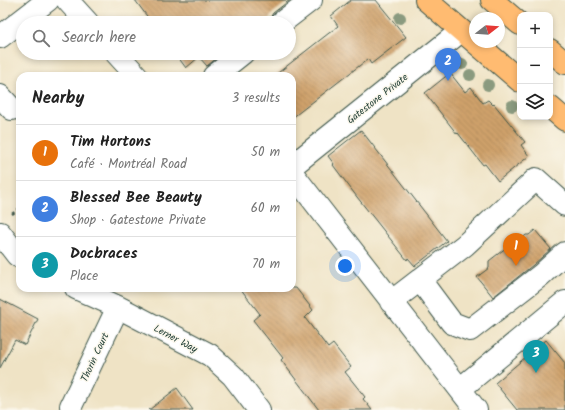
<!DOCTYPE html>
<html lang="en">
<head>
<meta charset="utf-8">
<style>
	body { margin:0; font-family:Kalam,sans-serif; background:#f2f2f2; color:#222 }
	.controls { position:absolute; right:12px; top:12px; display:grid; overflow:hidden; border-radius:8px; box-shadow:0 2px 6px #0003 }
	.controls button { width:36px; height:36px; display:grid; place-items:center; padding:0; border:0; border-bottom:1px solid #e0e0e0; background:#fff; color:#222; font:20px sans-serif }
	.compass { position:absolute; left:469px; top:12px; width:36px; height:36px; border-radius:50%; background:#fff; box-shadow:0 2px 6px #0003; rotate:73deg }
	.you { position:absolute; left:345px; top:266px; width:14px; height:14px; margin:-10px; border:3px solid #fff; border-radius:50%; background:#1a73e8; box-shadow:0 0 0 6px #1a73e833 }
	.badge { display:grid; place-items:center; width:26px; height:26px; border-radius:50%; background:#111827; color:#fff; font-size:13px; font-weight:700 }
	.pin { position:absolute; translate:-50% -33px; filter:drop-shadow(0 1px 2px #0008) }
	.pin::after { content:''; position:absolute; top:21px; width:14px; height:12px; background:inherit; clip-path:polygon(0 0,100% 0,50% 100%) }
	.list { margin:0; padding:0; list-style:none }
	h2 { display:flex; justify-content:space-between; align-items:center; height:52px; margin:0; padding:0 16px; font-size:17px }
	h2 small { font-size:13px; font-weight:400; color:#767676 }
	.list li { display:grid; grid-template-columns:26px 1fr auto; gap:12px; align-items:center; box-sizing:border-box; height:56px; padding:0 16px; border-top:1px solid #e0e0e0 }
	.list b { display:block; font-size:15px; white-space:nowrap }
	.list p { margin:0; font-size:13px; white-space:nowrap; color:#767676 }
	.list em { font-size:13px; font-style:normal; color:#767676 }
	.icon { flex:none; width:22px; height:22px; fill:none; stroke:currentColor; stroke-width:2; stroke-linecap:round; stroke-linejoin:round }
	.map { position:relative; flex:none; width:565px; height:410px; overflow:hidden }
	.search { position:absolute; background:#fff; box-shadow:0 2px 6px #0003; left:16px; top:16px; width:280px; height:44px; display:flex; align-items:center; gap:10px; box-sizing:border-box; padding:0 14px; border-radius:22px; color:#767676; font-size:15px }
	.panel { position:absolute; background:#fff; box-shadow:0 2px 6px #0003; left:16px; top:72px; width:280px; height:220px; border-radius:12px }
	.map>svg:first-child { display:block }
	.building { fill:url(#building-back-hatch) }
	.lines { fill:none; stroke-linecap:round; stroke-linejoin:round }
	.minor-casing { stroke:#3e564a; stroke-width:24 }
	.major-casing { stroke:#3e564a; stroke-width:24 }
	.path { stroke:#3e564a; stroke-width:2.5; stroke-dasharray:3 3; stroke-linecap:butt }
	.minor { stroke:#fff; stroke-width:22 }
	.major { stroke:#ffbb71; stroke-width:22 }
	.tree { fill:#8a9a7f }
	.labels { text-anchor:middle; stroke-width:3; stroke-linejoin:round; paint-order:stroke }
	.street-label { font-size:10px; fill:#1f3d34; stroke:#fbf7ec }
</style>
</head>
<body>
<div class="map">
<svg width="565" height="410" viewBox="0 0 565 410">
	<defs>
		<pattern id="building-back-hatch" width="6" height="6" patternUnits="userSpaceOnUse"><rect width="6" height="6" fill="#cfa16b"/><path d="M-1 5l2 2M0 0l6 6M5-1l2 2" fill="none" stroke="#a78459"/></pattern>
	</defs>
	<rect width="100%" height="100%" fill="#fbf7ec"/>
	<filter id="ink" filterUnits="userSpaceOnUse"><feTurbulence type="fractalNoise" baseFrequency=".025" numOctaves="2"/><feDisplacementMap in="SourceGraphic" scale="8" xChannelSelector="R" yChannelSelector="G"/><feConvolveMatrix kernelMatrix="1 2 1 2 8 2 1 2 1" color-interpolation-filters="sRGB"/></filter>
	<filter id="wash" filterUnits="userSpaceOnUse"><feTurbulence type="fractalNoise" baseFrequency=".012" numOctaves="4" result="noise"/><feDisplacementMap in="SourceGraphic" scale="16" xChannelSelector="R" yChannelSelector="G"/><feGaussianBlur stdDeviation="0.9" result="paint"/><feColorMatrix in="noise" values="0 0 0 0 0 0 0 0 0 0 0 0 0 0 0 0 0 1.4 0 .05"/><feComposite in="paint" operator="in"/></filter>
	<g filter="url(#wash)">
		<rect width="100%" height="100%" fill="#efe3c5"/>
		<g id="blocks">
			<path class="building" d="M135,0H290L273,13L267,23H152Z
				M351,0H376L406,37L371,64L368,59L292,118V76H274L338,26L331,16Z
				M175,53H223L207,66L199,57L186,68Z
				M450,73L465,92L471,87L483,103L488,100L493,105L494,104L525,142L521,145L529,156L498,181L485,164L483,165L458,133L457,134L425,93Z
				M361,130L447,241L415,266L408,258L407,260L357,197L333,165L334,164L328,156Z
				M535,230L551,249L533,265L493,297L477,277L489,268V261L507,247L512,248L526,235H529Z
				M240,288H296L313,310L305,318L328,348L333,344L351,367L345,372L365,397L363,399L372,410H319L281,360L283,358L253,320L260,314Z
				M0,299L38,319L25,345L15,340L0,368Z
				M546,340L565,363V410H517L495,383Z
				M177,388L193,410H149Z"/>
		</g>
	</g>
	<g filter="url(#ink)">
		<use href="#blocks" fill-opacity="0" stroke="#3e564a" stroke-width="1"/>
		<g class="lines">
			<defs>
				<path id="minor" d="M67,0L88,23
					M281,23L311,0
					M0,37L48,0
					M116,53L137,76
					M214,76L243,53
					M0,96L12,109
					M292,166L461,31
					M292,173L476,410
					M0,233L17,255L20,257
					M420,280L452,323L470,330L541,275L565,253
					M76,288L118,307L210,355L233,376L259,410
					M391,302L465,245L536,179L565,205
					M460,389L565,302
					M71,406L118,307"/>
				<path id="major" d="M426,0L520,81
					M492,0L520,24
					M550,50L565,63
					M550,107L565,120"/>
			</defs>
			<use href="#minor" class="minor-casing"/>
			<use href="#major" class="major-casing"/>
			<path class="path" d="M12,214L20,208"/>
			<use href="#minor" class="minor"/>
			<use href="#major" class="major"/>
		</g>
		<g class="tree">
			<circle cx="400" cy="18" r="6"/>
			<circle cx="462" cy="64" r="6"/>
			<circle cx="470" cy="75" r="6"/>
			<circle cx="488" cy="85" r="6"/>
			<circle cx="512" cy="106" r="6"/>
		</g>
	</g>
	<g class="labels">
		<g class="street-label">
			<text transform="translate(377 98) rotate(-38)" y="4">Gatestone Private</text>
			<text transform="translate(176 338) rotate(28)" y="4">Lerner Way</text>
			<text transform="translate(94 357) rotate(-65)" y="4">Thorin Court</text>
		</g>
	</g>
</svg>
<div class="controls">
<button>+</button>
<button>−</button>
<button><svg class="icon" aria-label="layers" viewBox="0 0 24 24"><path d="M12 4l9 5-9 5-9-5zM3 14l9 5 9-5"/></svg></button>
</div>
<svg class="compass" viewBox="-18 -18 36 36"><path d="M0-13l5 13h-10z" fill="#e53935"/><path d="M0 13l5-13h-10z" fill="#767676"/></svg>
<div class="you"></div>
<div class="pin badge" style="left:516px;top:266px;background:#e8710a">1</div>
<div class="pin badge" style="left:448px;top:81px;background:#3f7fe0">2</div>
<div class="pin badge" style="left:536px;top:373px;background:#0f9aa8">3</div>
<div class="search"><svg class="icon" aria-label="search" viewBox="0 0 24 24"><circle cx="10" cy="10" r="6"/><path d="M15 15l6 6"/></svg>Search here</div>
<section class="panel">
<h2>Nearby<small>3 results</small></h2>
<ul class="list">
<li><span class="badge" style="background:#e8710a">1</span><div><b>Tim Hortons</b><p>Café · Montréal Road</p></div><em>50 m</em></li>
<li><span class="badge" style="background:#3f7fe0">2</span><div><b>Blessed Bee Beauty</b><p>Shop · Gatestone Private</p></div><em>60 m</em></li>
<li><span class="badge" style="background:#0f9aa8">3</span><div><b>Docbraces</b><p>Place</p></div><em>70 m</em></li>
</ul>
</section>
</div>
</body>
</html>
